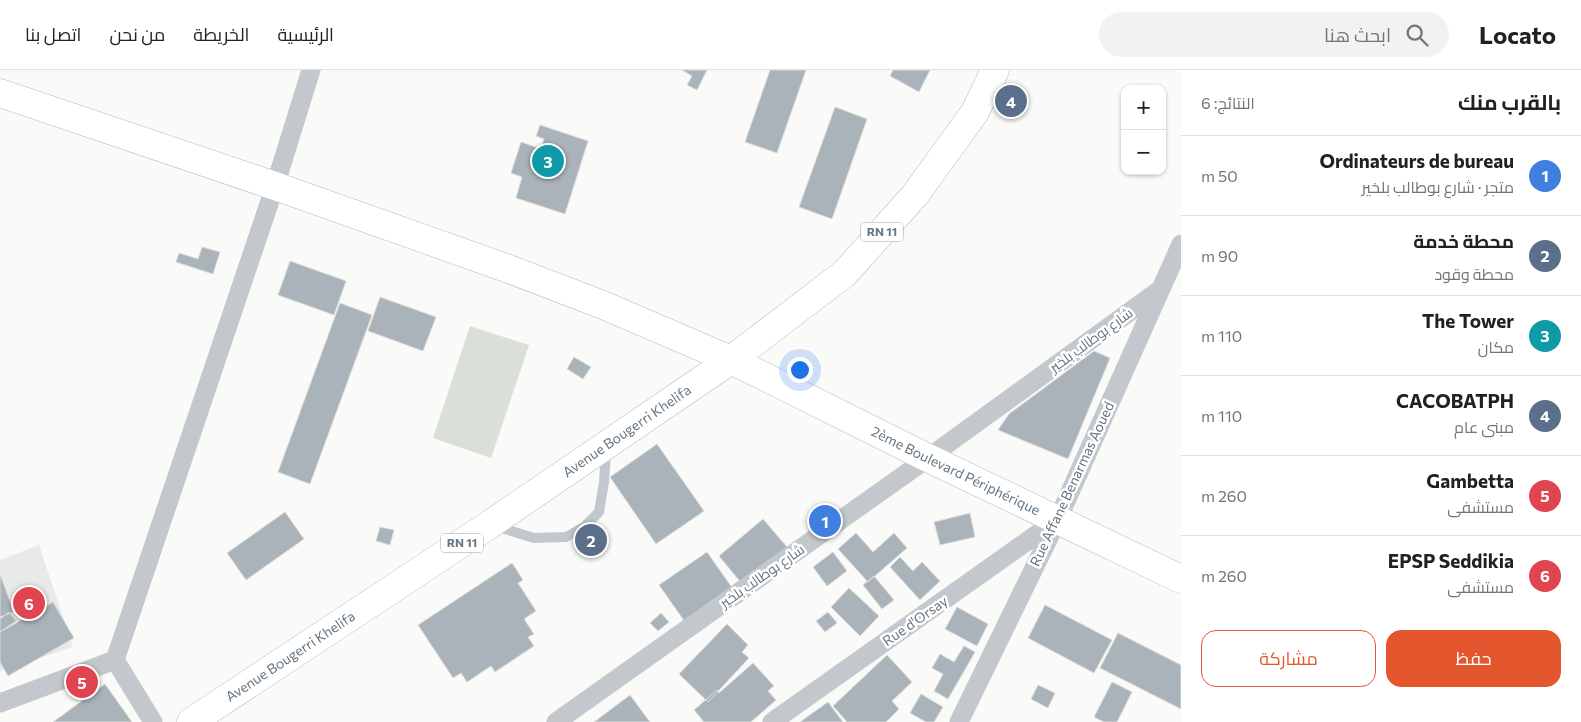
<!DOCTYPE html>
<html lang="ar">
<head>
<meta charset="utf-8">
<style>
	body { margin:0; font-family:Commissioner,Cairo,sans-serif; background:#f2f2f2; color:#202124; direction:rtl }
	.controls { position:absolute; right:15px; top:15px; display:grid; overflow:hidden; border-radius:10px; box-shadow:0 1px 4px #0004 }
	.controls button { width:45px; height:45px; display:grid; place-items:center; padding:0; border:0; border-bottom:1px solid #e0e0e0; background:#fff; color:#202124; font:25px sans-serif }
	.you { position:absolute; left:799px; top:299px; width:18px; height:18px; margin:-12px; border:4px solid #fff; border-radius:50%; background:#1a73e8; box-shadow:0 0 0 8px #1a73e833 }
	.badge { display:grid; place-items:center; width:32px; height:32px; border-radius:50%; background:#e4572e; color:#fff; font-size:16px; font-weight:700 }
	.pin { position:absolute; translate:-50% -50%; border:2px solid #fff; box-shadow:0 1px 5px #0006 }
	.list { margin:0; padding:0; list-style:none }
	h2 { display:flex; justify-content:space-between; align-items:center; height:65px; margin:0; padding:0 20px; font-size:21px }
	h2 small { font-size:16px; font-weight:400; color:#757577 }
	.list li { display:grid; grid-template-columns:32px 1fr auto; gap:15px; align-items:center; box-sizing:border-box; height:80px; padding:0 20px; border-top:1px solid #e0e0e0 }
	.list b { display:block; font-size:19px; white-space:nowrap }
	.list p { margin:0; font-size:16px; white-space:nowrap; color:#757577 }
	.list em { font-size:16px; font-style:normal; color:#757577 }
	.actions { display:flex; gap:10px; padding:15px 20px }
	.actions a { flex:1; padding:11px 0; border:1px solid #e4572e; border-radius:15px; text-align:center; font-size:18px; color:#e4572e }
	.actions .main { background:#e4572e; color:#fff }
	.icon { flex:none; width:28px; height:28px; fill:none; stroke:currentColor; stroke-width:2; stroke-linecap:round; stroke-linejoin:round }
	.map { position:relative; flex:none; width:1181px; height:652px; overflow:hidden; direction:ltr }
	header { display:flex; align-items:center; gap:30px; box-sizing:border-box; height:70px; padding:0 25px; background:#fff; border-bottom:1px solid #e0e0e0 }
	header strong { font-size:24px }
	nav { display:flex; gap:28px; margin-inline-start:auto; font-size:18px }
	.search { width:350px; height:45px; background:#f2f2f2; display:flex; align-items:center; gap:12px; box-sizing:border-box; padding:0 18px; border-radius:28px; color:#757577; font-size:19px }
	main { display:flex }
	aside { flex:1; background:#fff }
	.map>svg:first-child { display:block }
	.built { fill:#e8e9e9 }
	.green { fill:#dadfd7 }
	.building { fill:#aab3b9; stroke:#dcdcda }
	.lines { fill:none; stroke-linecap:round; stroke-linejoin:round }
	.primary-casing { stroke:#b5babe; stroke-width:29 }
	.lane { stroke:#c3c8cc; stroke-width:10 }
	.street { stroke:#c3c8cc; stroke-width:19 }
	.primary { stroke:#fff; stroke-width:28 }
	.labels { text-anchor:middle; stroke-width:5; stroke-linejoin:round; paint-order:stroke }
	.shield { fill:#fff; stroke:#939fa8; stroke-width:1 }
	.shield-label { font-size:12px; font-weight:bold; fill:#657683 }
	.street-label { font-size:14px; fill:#657683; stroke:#fff }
</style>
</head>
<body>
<header>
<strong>Locato</strong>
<div class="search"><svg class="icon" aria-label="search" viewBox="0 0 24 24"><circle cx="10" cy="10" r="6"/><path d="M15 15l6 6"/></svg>ابحث هنا</div>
<nav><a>الرئيسية</a><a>الخريطة</a><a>من نحن</a><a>اتصل بنا</a></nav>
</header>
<main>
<aside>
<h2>بالقرب منك<small>النتائج: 6</small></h2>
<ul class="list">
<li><span class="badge" style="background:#3f7fe0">1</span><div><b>Ordinateurs de bureau</b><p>متجر · شارع بوطالب بلخير</p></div><em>50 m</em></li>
<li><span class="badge" style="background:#5c6f8a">2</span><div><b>محطة خدمة</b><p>محطة وقود</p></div><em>90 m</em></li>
<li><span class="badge" style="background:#0f9aa8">3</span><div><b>The Tower</b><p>مكان</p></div><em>110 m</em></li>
<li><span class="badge" style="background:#5c6f8a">4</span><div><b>CACOBATPH</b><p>مبنى عام</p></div><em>110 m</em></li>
<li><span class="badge" style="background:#e0444e">5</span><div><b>Gambetta</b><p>مستشفى</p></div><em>260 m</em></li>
<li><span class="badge" style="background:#e0444e">6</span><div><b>EPSP Seddikia</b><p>مستشفى</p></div><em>260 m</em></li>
</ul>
<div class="actions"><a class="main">حفظ</a><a>مشاركة</a></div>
</aside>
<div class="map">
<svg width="1181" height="652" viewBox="0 0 1181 652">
	<rect width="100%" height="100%" fill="#fafaf8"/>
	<path class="built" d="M39,475L73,577L0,601V490Z"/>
	<path class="green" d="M470,256L529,275L491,388L433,368Z"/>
	<path class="building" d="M682,0H707L697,20L687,15L692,6Z
		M770,0H806L777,83L745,72Z
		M893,0H930L919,22L890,6Z
		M835,37L867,49L832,149L799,137Z
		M540,55L588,71L565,144L516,128L522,107L511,103L521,72L541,79L544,69L536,66Z
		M202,177L220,182L213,204L176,192L179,183L198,189Z
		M290,191L346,211L334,245L278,225Z
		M380,227L436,247L423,281L368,261Z
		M340,233L372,245L310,414L278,402Z
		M1094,281L1110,288L1068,389L998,360L1009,344Z
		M574,287L591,297L583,309L567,299Z
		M657,374L704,441L656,474L610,407Z
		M285,442L304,469L246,510L227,483Z
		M970,443L975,467L940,475L934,452Z
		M763,449L787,477L743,515L719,486Z
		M380,457L394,460L390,475L376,471Z
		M856,463L873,482L894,463L907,478L868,512L838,479Z
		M707,482L733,519L685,552L659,515Z
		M833,482L847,501L827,516L813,497Z
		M900,487L913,501L922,492L940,511L920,530L890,497Z
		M512,493L523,510L518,513L536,541L524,549L534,564L528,567L534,576L495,602L491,596L467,612L461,603L453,608L418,555Z
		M0,504L14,542L0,547Z
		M874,506L894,530L882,539L863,515Z
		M849,518L879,546L860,566L831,537Z
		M53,532L74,568L8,606L0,592V562Z
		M1045,535L1112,570L1094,603L1028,568Z
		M957,537L988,554L977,576L945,559Z
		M9,542L16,551L0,562V549Z
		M828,542L837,553L825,562L816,551Z
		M661,543L669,552L658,561L650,553Z
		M727,554L748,575L742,582L749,588L708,632L679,604Z
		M1118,563L1181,595V639L1100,598Z
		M964,576L975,582L948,629L934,621L943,604L932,598L940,584L954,592Z
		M887,585L912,612L892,631L899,639L886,652H847L833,636Z
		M753,593L774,616L768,621L776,630L751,652H704L694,640L717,620L719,623Z
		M1112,612L1132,622L1117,652H1104L1094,647Z
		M105,614L132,652H53Z
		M1038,615L1055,623L1048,638L1031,629Z
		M921,624L943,637L934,652H926L910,643Z
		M630,625L650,652H594Z
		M828,632L843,652H800Z"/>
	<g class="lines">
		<defs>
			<g id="primary">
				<path id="s1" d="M0,23L275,116L509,199L603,235L731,290L928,388L1181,509"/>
				<path id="s2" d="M191,652L489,455L731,290L845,203L915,125L975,42L995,0"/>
			</g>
		</defs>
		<use href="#primary" class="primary-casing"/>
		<path class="lane" d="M495,456L534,468L566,467L584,457L599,442L604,412L606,380"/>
		<path class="street" d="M115,590L275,116L311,0
			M115,590L153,652
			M0,633L115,590
			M556,652L928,388L1161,219
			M772,652L1057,450
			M959,652L1058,449L1181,174"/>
		<use href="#primary" class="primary"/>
	</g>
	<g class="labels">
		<g class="shield">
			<rect x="861" y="152.5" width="42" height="19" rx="4"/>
			<rect x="441" y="463.5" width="42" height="19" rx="4"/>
		</g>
		<g class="shield-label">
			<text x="882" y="166">RN 11</text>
			<text x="462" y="477">RN 11</text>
		</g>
		<g class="street-label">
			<text transform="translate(1091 270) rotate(-36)" y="5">شارع بوطالب بلخير</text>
			<text dy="5" stroke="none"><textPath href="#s2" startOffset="524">Avenue Bougerri Khelifa</textPath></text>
			<text dy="5" stroke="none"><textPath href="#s1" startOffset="1029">2ème Boulevard Périphérique</textPath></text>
			<text transform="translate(1072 414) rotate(-65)" y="5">Rue Affane Benarmas Aoued</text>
			<text transform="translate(762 506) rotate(-35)" y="5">شارع بوطالب بلخير</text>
			<text transform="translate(915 551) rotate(-35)" y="5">Rue d'Orsay</text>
			<text dy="5" stroke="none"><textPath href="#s2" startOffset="119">Avenue Bougerri Khelifa</textPath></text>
		</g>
	</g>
</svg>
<div class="controls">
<button>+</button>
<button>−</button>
</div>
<div class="you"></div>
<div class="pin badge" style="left:825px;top:451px;background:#3f7fe0">1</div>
<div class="pin badge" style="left:591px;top:470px;background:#5c6f8a">2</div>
<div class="pin badge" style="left:548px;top:91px;background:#0f9aa8">3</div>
<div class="pin badge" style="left:1011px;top:31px;background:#5c6f8a">4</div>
<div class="pin badge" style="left:82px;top:612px;background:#e0444e">5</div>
<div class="pin badge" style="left:29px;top:533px;background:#e0444e">6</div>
</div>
</main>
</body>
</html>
